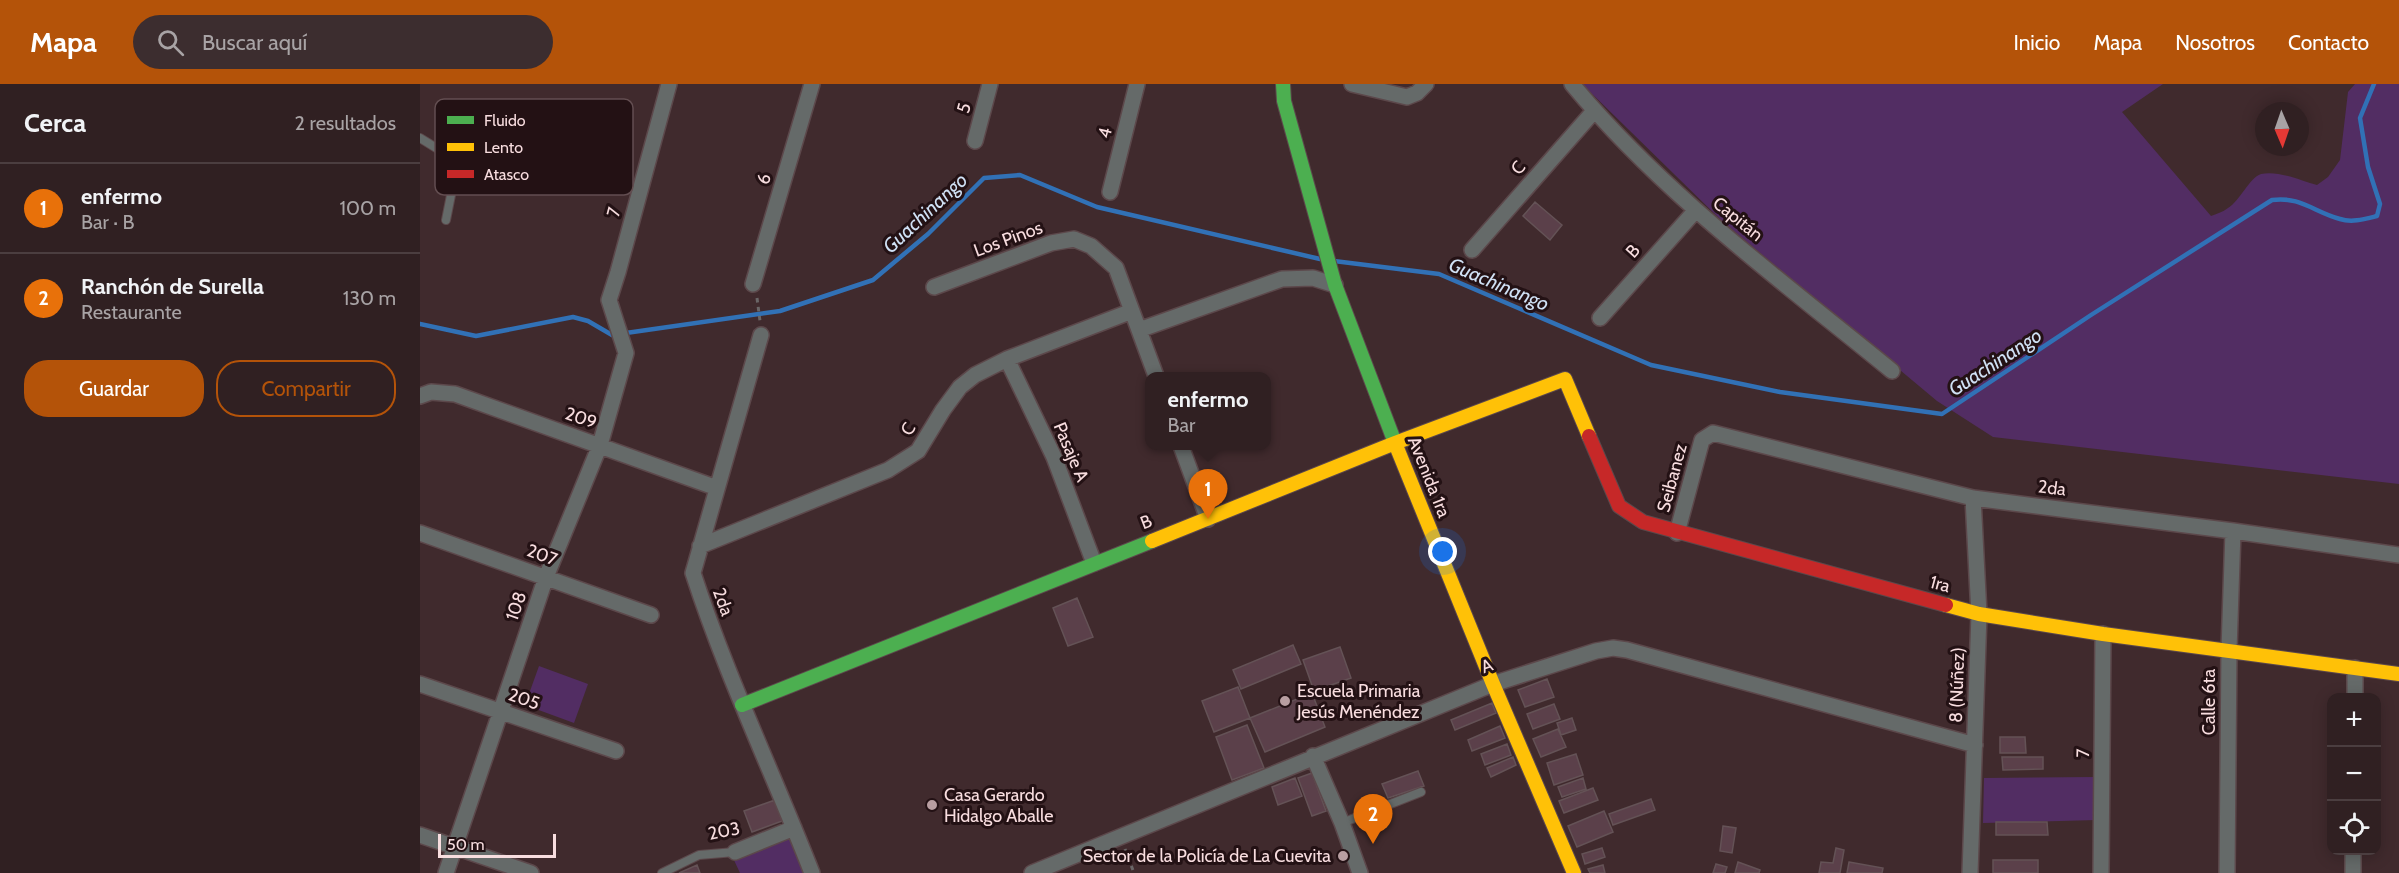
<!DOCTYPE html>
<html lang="es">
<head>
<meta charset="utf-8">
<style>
	body { margin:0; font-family:Cabin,sans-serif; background:#3c2d2f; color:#f1f3f6 }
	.controls { position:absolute; right:18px; bottom:18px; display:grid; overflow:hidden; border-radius:12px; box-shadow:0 3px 15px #0003 }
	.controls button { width:54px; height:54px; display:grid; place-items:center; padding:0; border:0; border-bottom:2px solid #4b3e40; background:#302022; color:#f1f3f6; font:30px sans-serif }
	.compass { position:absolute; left:1835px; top:18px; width:54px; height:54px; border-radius:50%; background:#302022; box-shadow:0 3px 15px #0003; rotate:178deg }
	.scale { position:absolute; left:18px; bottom:15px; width:118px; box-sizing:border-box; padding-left:6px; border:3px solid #f8dddf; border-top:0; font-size:16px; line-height:21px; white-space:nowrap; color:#f8dddf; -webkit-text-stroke:4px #231114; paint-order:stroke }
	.you { position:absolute; left:1023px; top:468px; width:21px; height:21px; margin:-15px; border:4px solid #fff; border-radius:50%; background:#1a73e8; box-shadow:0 0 0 9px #1a73e833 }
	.badge { display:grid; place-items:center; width:39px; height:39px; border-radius:50%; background:#b45309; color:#fff; font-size:20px; font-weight:700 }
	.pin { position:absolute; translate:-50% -50px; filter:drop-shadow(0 2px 3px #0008) }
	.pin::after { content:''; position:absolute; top:32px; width:21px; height:18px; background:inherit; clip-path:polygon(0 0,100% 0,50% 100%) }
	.popup { position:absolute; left:725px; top:288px; width:126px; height:78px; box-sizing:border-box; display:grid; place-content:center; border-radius:12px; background:#302022; filter:drop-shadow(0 2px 4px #0005); font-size:20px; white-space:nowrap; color:#a8a3a5 }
	.popup b { font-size:22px; color:#f1f3f6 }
	.popup::after { content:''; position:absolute; left:50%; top:100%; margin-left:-12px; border:12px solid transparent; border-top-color:#302022 }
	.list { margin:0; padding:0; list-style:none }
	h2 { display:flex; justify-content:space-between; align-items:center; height:78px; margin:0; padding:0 24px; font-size:26px }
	h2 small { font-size:20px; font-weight:400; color:#a8a3a5 }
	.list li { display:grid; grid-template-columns:39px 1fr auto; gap:18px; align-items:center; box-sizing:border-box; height:90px; padding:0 24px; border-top:2px solid #4b3e40 }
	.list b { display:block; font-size:22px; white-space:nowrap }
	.list p { margin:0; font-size:20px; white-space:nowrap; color:#a8a3a5 }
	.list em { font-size:20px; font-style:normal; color:#a8a3a5 }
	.actions { display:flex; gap:12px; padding:18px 24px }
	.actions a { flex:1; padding:14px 0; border:2px solid #b45309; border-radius:24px; text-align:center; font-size:21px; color:#b45309 }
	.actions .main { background:#b45309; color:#fff }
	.icon { flex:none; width:33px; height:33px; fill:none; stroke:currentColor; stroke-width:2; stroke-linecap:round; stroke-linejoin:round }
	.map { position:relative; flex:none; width:1979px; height:789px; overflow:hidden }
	header { display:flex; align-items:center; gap:36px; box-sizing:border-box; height:84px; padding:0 30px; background:#b45309; color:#fff }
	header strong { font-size:28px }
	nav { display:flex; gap:33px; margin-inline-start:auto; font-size:21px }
	.search { width:420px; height:54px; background:#3c2d2f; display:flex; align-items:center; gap:15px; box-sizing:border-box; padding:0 21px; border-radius:33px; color:#a8a3a5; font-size:22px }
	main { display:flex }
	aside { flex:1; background:#302022 }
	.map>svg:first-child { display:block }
	.green { fill:#522d63 }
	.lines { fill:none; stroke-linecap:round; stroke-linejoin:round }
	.stream { stroke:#3171b6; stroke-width:4.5 }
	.building { fill:#5b404a; stroke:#645256; stroke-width:1.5 }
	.lane-casing { stroke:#5c484b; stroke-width:10 }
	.street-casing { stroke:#5c484b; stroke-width:18 }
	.fast-casing { stroke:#5c484b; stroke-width:16 }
	.slow-casing { stroke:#5c484b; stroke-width:16 }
	.jam-casing { stroke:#5c484b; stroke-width:16 }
	.path { stroke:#6a6667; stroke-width:3; stroke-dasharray:4.5 4.5; stroke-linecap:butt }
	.lane { stroke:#656a69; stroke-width:8 }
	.street { stroke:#656a69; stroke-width:15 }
	.fast { stroke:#4caf50; stroke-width:14 }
	.slow { stroke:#ffc107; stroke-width:14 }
	.jam { stroke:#c62828; stroke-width:14 }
	.poi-dot { fill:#b89ea1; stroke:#231114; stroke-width:2 }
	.labels { text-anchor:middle; stroke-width:6; stroke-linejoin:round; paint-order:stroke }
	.street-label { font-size:18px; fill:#f8dddf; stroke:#231114 }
	.poi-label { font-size:18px; fill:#f8dddf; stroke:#231114; text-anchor:start }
	.water-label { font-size:20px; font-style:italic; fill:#d0e1f5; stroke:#231114 }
	.key { fill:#231114; stroke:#634e51; stroke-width:1.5 }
	.key-label { font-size:16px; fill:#f8dddf }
</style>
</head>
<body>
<header>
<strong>Mapa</strong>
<div class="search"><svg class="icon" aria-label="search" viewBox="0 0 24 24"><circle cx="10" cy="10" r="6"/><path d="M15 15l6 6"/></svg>Buscar aquí</div>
<nav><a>Inicio</a><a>Mapa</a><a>Nosotros</a><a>Contacto</a></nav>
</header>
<main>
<aside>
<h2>Cerca<small>2 resultados</small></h2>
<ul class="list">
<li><span class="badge" style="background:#e8710a">1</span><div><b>enfermo</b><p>Bar · B</p></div><em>100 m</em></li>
<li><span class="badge" style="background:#e8710a">2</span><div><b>Ranchón de Surella</b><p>Restaurante</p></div><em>130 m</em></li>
</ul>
<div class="actions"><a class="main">Guardar</a><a>Compartir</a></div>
</aside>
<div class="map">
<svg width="1979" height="789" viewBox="0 0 1979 789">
	<rect width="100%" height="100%" fill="#402a2d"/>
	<path class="green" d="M1162,0H1743L1702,28L1791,132C1796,130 1803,128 1808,124C1820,117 1829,94 1841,90C1858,86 1881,97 1897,101L1908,93L1920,76L1928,8L1935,0H1979V400L1573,353L1517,317L1302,137Z
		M119,582L168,600L154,639L105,621Z
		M1676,693L1677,736L1563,739L1564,694Z
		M371,750L387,789H320L313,774Z"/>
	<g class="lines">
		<path class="stream" d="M914,177L1019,190L1231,281L1360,308L1522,330L1671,231L1852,116C1880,112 1894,128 1920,135C1932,139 1945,135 1957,132L1960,120L1948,83L1940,34L1954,0
			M0,240L56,252L153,233L168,237L192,251L360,227L453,196L508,150L564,94L600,91L677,123L900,175"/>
	</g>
	<path class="building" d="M1115,118L1142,141L1130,156L1103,132Z
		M657,514L673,553L648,562L633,524Z
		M873,561L881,580L821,605L813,586Z
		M920,563L931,594L894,607L883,576Z
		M1127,595L1134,613L1105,623L1098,606Z
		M818,603L830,634L794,648L782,617Z
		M892,609L905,643L845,668L830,634Z
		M1072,619L1076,629L1035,646L1031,636Z
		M1134,620L1140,635L1113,645L1107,630Z
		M1152,634L1156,646L1141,651L1137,639Z
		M827,641L844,684L812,696L796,653Z
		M1080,642L1085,654L1052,667L1048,656Z
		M1138,645L1146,663L1121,673L1113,655Z
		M1580,653H1605L1606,669H1580Z
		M1087,660L1091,671L1065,681L1061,670Z
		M1156,670L1163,691L1134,701L1127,679Z
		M1093,673L1096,681L1071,693L1067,684Z
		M1582,673H1623V685L1583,686Z
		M998,687L1004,702L968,714L962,700Z
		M892,689L906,727L892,732L878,694Z
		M875,694L882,712L858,721L852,703Z
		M1163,694L1166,705L1142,713L1138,703Z
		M1173,704L1178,716L1144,729L1139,717Z
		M1231,715L1235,726L1193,741L1189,730Z
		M355,716L362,737L332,748L324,727Z
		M1184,727L1193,748L1157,763L1148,742Z
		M1576,738H1627L1628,751H1576Z
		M1303,742L1316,744L1312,769L1300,767Z
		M1182,764L1185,773L1165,780L1162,770Z
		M1416,764L1424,766L1420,789H1399L1401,778L1413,779Z
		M1573,776H1618V789H1573Z
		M1318,778L1340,786L1339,789H1315Z
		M1429,778L1463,784L1462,789H1427Z
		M1296,780L1307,783L1305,789H1293Z
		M277,781L280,789H259Z
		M1183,781L1185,789H1170L1168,785Z"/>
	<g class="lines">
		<defs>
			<path id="lane" d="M0,54L26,70L35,91L26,136
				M922,739L1001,708
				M242,789L279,771L315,768"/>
			<path id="street" d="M932,0L987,13L997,9L1006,0
				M1152,0C1243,110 1362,197 1472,287
				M555,57L570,0
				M690,108L717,0
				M1052,166L1174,27
				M333,200L392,0
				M514,203L631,159L654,155L671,162L696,184L736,292
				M1180,234L1276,126
				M719,246L862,195L893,194L915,201
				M341,251L273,489C306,591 353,689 392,789
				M587,275L634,373L674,479
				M0,312L11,308L35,310L297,404
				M761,362L788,435
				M0,449L231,531
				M1257,449L1282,356L1293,349L1553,414L1813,447L1979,471
				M280,462L468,386L498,367L523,326L540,303L555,291L587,275L712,227
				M0,600L196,667
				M1935,614V584
				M893,672L922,739L940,789
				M0,751L111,789
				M315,768L374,744
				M26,789L126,493L180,361L206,269L189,216L198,188L249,0
				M612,789L1073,600L1176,567L1193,564L1207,566L1555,661
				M1550,789L1559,530L1553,414
				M1681,789L1683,550
				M1807,789L1809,566L1813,447
				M1933,789V766"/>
			<path id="fast" d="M863,0L864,17L915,201L977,364
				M322,621L732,457"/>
			<path id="slow" d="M977,364L1073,600L1154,789
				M732,457L975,359L1145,295L1169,352
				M1526,521L1559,530L1683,550L1979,590"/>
			<path id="jam" d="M1169,352L1199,422L1223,438L1526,521"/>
		</defs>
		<use href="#lane" class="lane-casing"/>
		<use href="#street" class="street-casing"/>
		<use href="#fast" class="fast-casing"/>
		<use href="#slow" class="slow-casing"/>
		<use href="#jam" class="jam-casing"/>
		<path class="path" d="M337,214L340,237
			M705,765L714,789"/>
		<use href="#lane" class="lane"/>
		<use href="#street" class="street"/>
		<use href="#fast" class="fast"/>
		<use href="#slow" class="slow"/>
		<use href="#jam" class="jam"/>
	</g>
	<g class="poi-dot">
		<circle cx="865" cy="617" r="6"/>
		<circle cx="512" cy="721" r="6"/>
		<circle cx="923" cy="772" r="6"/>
	</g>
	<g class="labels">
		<g class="street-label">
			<text transform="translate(544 24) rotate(-75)" y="6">5</text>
			<text transform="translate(685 49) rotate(-76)" y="6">4</text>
			<text transform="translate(1098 84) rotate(-49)" y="6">C</text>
			<text transform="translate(344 95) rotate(-74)" y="6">6</text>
			<text transform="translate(194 128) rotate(-75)" y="6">7</text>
			<text transform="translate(1318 135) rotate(39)" y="6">Capitán</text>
			<text transform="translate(588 155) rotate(-20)" y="6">Los Pinos</text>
			<text transform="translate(1213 167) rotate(-48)" y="6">B</text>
			<text transform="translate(161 334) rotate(19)" y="6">209</text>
			<text transform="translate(488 345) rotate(-58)" y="6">C</text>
			<text transform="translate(651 368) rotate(67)" y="6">Pasaje A</text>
			<text transform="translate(1009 393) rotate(68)" y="6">Avenida 1ra</text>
			<text transform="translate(1252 394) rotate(-75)" y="6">Seibanez</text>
			<text transform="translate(1632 404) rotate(7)" y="6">2da</text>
			<text transform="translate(726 438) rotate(-21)" y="6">B</text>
			<text transform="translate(122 471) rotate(20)" y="6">207</text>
			<text transform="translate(1520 500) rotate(15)" y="6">1ra</text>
			<text transform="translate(303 518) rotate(70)" y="6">2da</text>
			<text transform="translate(96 522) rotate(-71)" y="6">108</text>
			<text transform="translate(1067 582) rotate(-20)" y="6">A</text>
			<text transform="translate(1537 601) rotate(-88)" y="6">8 (Núñez)</text>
			<text transform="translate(104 615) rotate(19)" y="6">205</text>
			<text transform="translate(1789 618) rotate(-90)" y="6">Calle 6ta</text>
			<text transform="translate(1663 669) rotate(-89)" y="6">7</text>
			<text transform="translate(304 747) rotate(-11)" y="6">203</text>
		</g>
		<g class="poi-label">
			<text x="877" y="613">Escuela Primaria<tspan x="877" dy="21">Jesús Menéndez</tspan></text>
			<text x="524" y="717">Casa Gerardo<tspan x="524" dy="21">Hidalgo Aballe</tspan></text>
			<text x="911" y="778" text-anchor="end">Sector de la Policía de La Cuevita</text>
		</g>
		<g class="water-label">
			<text transform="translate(505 129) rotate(-43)" y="7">Guachinango</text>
			<text transform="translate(1079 200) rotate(23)" y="7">Guachinango</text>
			<text transform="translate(1575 278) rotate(-33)" y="7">Guachinango</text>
		</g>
	</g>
	<rect x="15" y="15" width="198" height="96" rx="9" class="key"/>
	<rect x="27" y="32" width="27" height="8" fill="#4caf50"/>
	<rect x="27" y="59" width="27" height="8" fill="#ffc107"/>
	<rect x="27" y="86" width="27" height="8" fill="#c62828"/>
	<g class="key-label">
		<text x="64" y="42">Fluido</text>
		<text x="64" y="69">Lento</text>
		<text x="64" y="96">Atasco</text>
	</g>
</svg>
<div class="controls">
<button>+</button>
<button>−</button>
<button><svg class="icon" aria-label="locate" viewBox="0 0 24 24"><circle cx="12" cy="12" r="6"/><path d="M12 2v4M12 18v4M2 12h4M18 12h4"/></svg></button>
</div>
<svg class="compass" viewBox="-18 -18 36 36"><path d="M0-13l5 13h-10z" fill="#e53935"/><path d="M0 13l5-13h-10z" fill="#a8a3a5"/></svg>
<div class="scale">50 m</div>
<div class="you"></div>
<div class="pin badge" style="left:788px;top:435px;background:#e8710a">1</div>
<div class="popup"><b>enfermo</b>Bar</div>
<div class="pin badge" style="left:953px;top:760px;background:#e8710a">2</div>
</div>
</main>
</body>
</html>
